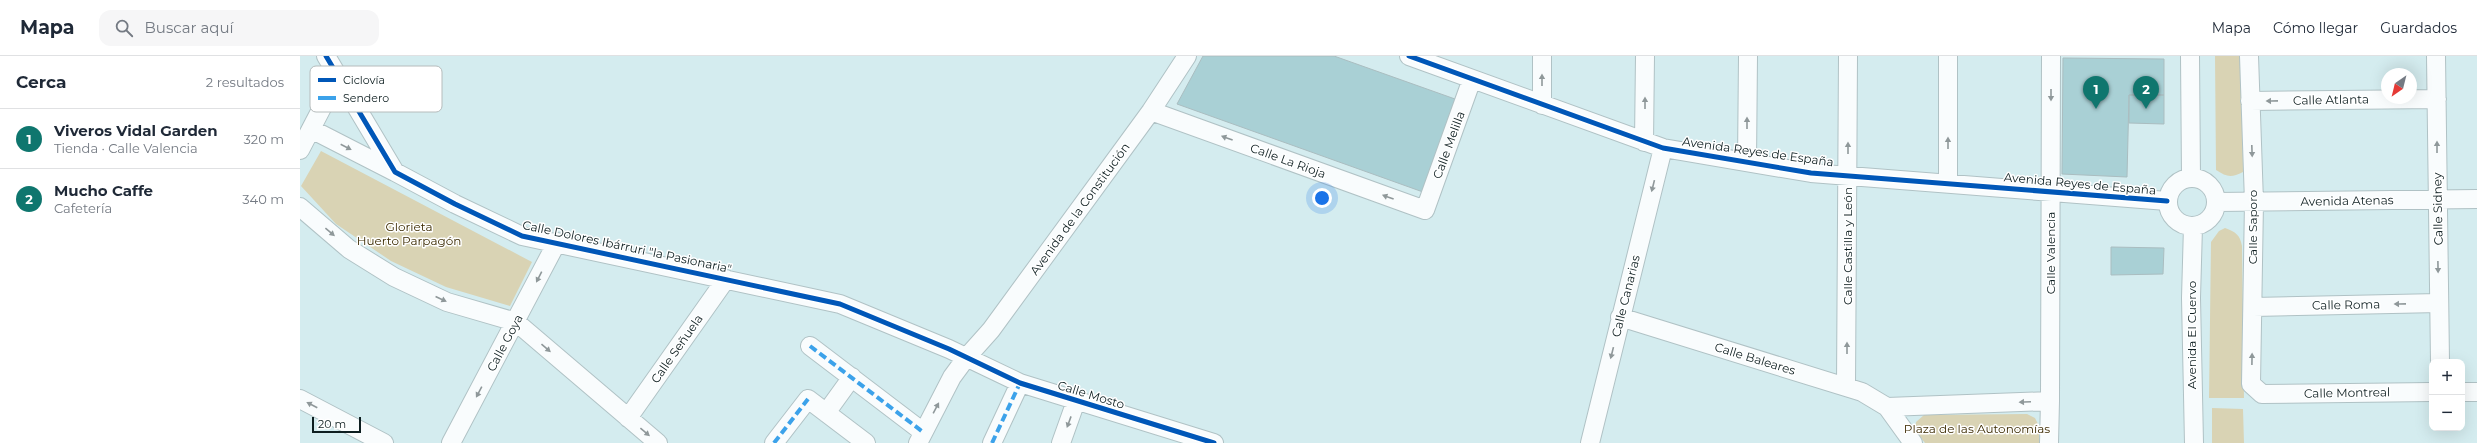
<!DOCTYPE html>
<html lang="es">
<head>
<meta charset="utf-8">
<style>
	body { margin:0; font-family:Montserrat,sans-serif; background:#f6f6f7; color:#1f2937 }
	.controls { position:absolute; right:12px; bottom:12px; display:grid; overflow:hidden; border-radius:8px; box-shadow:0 4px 16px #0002 }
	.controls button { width:36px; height:36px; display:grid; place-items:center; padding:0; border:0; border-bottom:1px solid #e0e1e3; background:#fff; color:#1f2937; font:20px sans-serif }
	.compass { position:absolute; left:2081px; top:12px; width:36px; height:36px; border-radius:50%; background:#fff; box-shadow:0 4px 16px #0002; rotate:215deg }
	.scale { position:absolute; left:12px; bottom:10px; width:49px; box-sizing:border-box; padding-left:4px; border:2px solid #0d1e20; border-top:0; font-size:11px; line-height:14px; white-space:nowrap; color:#0d1e20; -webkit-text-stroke:3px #fff; paint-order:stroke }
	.you { position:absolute; left:1022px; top:142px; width:14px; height:14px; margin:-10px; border:3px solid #fff; border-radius:50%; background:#1a73e8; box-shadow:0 0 0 6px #1a73e833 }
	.badge { display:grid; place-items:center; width:26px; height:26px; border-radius:50%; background:#0f766e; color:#fff; font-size:13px; font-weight:700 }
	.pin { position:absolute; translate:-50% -33px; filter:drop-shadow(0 1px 2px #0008) }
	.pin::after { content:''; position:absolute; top:21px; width:14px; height:12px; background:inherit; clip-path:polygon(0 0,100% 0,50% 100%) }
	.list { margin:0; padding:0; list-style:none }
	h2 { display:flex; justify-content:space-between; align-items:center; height:52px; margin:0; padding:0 16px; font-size:17px }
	h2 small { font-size:13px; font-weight:400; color:#747a83 }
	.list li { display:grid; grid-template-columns:26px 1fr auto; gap:12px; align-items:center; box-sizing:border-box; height:60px; padding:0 16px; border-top:1px solid #e0e1e3 }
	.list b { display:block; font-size:15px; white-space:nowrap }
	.list p { margin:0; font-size:13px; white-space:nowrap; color:#747a83 }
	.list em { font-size:13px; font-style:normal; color:#747a83 }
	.icon { flex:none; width:22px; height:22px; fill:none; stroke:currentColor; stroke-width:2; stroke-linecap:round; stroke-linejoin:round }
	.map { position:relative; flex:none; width:2177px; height:387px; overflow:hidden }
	header { display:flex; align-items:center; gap:24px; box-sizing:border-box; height:56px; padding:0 20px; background:#fff; border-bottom:1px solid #e0e1e3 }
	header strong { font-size:19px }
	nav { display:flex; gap:22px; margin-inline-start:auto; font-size:14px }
	.search { width:280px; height:36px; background:#f6f6f7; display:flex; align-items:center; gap:10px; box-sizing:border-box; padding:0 14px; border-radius:12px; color:#747a83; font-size:15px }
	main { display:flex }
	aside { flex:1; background:#fff }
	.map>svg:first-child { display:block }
	.green { fill:#d9d3b4 }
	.building { fill:#a9d0d5; stroke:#aabdc0 }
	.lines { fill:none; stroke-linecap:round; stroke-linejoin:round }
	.minor-casing { stroke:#b0c2c5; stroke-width:20 }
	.minor { stroke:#f9fcfd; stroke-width:18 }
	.quiet { stroke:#3ca2ea; stroke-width:4; stroke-dasharray:8 4; stroke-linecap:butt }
	.cycleway-casing { stroke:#fff; stroke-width:8 }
	.cycleway { stroke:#0057b8; stroke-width:5 }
	.oneway { fill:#8f989a }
	.labels { text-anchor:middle; stroke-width:3; stroke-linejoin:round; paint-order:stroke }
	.street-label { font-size:12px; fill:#0d1e20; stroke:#fff }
	.park-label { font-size:12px; fill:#3b2a00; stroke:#fff }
	.key { fill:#fff; stroke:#b6bcbc; stroke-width:1 }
	.key-label { font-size:11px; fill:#0d1e20 }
</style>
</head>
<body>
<header>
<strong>Mapa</strong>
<div class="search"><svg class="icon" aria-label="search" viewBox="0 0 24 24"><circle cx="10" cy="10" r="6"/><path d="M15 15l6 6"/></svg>Buscar aquí</div>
<nav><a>Mapa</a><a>Cómo llegar</a><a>Guardados</a></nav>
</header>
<main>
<aside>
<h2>Cerca<small>2 resultados</small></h2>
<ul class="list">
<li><span class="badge">1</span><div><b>Viveros Vidal Garden</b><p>Tienda · Calle Valencia</p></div><em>320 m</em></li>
<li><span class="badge">2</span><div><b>Mucho Caffe</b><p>Cafetería</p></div><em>340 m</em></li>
</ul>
</aside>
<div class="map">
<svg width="2177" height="387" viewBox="0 0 2177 387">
	<rect width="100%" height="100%" fill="#d4ecef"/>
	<path class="green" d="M1915,0H1942L1943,116C1931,122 1927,121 1916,114Z
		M21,95L232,206L210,250L146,231L91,205L36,168L1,130Z
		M1925,172C1936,176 1940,179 1942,190L1944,342H1909L1911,186L1919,175Z
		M1912,352L1943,353L1944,387H1912Z
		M1727,358L1735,362L1739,370V387H1625L1615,374L1616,366L1624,359Z"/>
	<path class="building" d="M903,0H1034L1155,43L1123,136L877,48Z
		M1763,2L1864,3V39H1829L1827,121L1762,118Z
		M1829,39H1864V68L1829,67Z
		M1811,191L1864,192L1863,218L1811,219Z"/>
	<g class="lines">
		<defs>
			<path id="minor" d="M26,0L95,116L155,148L222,180L540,248L649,293L720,327L914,387
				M1109,0L1363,92L1511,117L1867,145
				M1890,0L1891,121
				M1949,0L1954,146L1951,328L1962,338L2132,336
				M2136,0L2140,306
				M1950,45L2137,43
				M1242,49V0
				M851,55L1125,154L1172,23
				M11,73L95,116
				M1344,86L1345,0
				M0,94L38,21
				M1447,106L1448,0
				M1868 146a24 24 0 1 1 48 0a24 24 0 1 1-48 0Z
				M1648,126V0
				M1916,146L2177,143
				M0,151L49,193L94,221L147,246L216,266L358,387
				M1893,170L1891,242L1894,387
				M1953,251L2139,247
				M1320,261L1562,336L1587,351L1613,387
				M510,290L623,376
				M1546,331L1548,0
				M2162,336H2177
				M0,343L84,387
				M1750,345L1751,0
				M1587,351L1750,345L1749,387
				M526,357L552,321
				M328,362L426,223
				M151,387L257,186
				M474,387L508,343L566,387
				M618,387L652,321L666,302L691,274L851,55L887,0
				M692,387L720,327
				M761,387L776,345
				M1290,387L1363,92"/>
		</defs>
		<use href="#minor" class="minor-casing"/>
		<use href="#minor" class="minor"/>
		<path class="quiet" d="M510,290L623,376
			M474,387L508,343
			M692,387L720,327"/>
		<defs>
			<path id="cycleway" d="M26,0L95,116L155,148L222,180L540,248L649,293L720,327L914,387
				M1109,0L1363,92L1511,117L1867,145"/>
		</defs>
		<use href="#cycleway" class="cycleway-casing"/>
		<use href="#cycleway" class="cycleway"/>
	</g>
	<defs><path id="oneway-solid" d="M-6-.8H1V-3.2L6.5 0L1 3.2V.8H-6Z"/></defs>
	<g class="oneway">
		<use href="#oneway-solid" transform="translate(1242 24) rotate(-90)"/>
		<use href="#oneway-solid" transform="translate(1751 39) rotate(90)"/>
		<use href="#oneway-solid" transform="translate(1972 45) rotate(179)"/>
		<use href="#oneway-solid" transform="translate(1345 47) rotate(-90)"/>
		<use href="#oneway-solid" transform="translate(1447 67) rotate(-90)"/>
		<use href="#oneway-solid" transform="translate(927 82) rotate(-160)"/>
		<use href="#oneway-solid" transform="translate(1648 87) rotate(-90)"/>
		<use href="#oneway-solid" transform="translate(46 91) rotate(27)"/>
		<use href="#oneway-solid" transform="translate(2137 91) rotate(-90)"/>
		<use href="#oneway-solid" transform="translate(1548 92) rotate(-90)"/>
		<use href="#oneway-solid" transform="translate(1952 95) rotate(88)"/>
		<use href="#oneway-solid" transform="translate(1353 130) rotate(104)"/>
		<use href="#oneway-solid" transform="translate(1088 141) rotate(-160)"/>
		<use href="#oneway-solid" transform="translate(30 176) rotate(40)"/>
		<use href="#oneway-solid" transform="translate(2138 211) rotate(89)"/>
		<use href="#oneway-solid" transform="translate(239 221) rotate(117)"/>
		<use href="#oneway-solid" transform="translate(141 243) rotate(25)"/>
		<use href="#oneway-solid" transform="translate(2100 248) rotate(179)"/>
		<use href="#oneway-solid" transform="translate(246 292) rotate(41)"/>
		<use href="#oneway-solid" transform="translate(1547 292) rotate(-90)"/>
		<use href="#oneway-solid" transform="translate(1312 297) rotate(104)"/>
		<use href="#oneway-solid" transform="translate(1952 303) rotate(-89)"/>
		<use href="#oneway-solid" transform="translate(179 336) rotate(118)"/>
		<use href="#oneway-solid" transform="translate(1725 346) rotate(178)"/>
		<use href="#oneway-solid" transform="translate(12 349) rotate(-152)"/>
		<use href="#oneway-solid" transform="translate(636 352) rotate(-62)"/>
		<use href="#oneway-solid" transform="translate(769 366) rotate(110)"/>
		<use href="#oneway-solid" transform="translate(345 376) rotate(40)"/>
	</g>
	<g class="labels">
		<g class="street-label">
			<text transform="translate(2031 44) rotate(-1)" y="4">Calle Atlanta</text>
			<text transform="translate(1149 89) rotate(-70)" y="4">Calle Melilla</text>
			<text transform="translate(1458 96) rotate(8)" y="4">Avenida Reyes de España</text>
			<text transform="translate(988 105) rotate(20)" y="4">Calle La Rioja</text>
			<text transform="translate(1780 128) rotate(5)" y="4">Avenida Reyes de España</text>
			<text transform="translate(2047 145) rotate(-1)" y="4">Avenida Atenas</text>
			<text transform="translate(780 153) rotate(-54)" y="4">Avenida de la Constitución</text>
			<text transform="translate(2138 153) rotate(-91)" y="4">Calle Sidney</text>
			<text transform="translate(1953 171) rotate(-90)" y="4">Calle Saporo</text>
			<text transform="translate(1548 190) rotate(-90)" y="4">Calle Castilla y León</text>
			<text transform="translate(327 191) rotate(12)" y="4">Calle Dolores Ibárruri "la Pasionaria"</text>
			<text transform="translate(1751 197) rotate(-90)" y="4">Calle Valencia</text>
			<text transform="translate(1326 240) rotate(-76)" y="4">Calle Canarias</text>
			<text transform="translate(2046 249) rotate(-1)" y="4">Calle Roma</text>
			<text transform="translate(1892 279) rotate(-90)" y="4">Avenida El Cuervo</text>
			<text transform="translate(205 287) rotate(-62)" y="4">Calle Goya</text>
			<text transform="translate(377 293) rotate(-55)" y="4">Calle Señuela</text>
			<text transform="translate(1455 303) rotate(17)" y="4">Calle Baleares</text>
			<text transform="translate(2047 337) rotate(-1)" y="4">Calle Montreal</text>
			<text transform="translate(791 339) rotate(17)" y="4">Calle Mosto</text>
		</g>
		<g class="park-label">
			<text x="109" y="175">Glorieta<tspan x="109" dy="14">Huerto Parpagón</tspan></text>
			<text x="1677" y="377">Plaza de las Autonomías</text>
		</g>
	</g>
	<rect x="10" y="10" width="132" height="46" rx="6" class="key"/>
	<rect x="18" y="22" width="18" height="4" fill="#0057b8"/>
	<rect x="18" y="40" width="18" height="4" fill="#3ca2ea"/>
	<g class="key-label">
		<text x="43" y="28">Ciclovía</text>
		<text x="43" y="46">Sendero</text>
	</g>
</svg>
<div class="controls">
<button>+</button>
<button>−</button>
</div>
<svg class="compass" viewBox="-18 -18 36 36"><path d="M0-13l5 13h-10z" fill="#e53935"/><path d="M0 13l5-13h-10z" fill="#747a83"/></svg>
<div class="scale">20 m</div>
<div class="you"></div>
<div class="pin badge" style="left:1796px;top:53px">1</div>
<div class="pin badge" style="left:1846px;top:53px">2</div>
</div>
</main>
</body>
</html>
